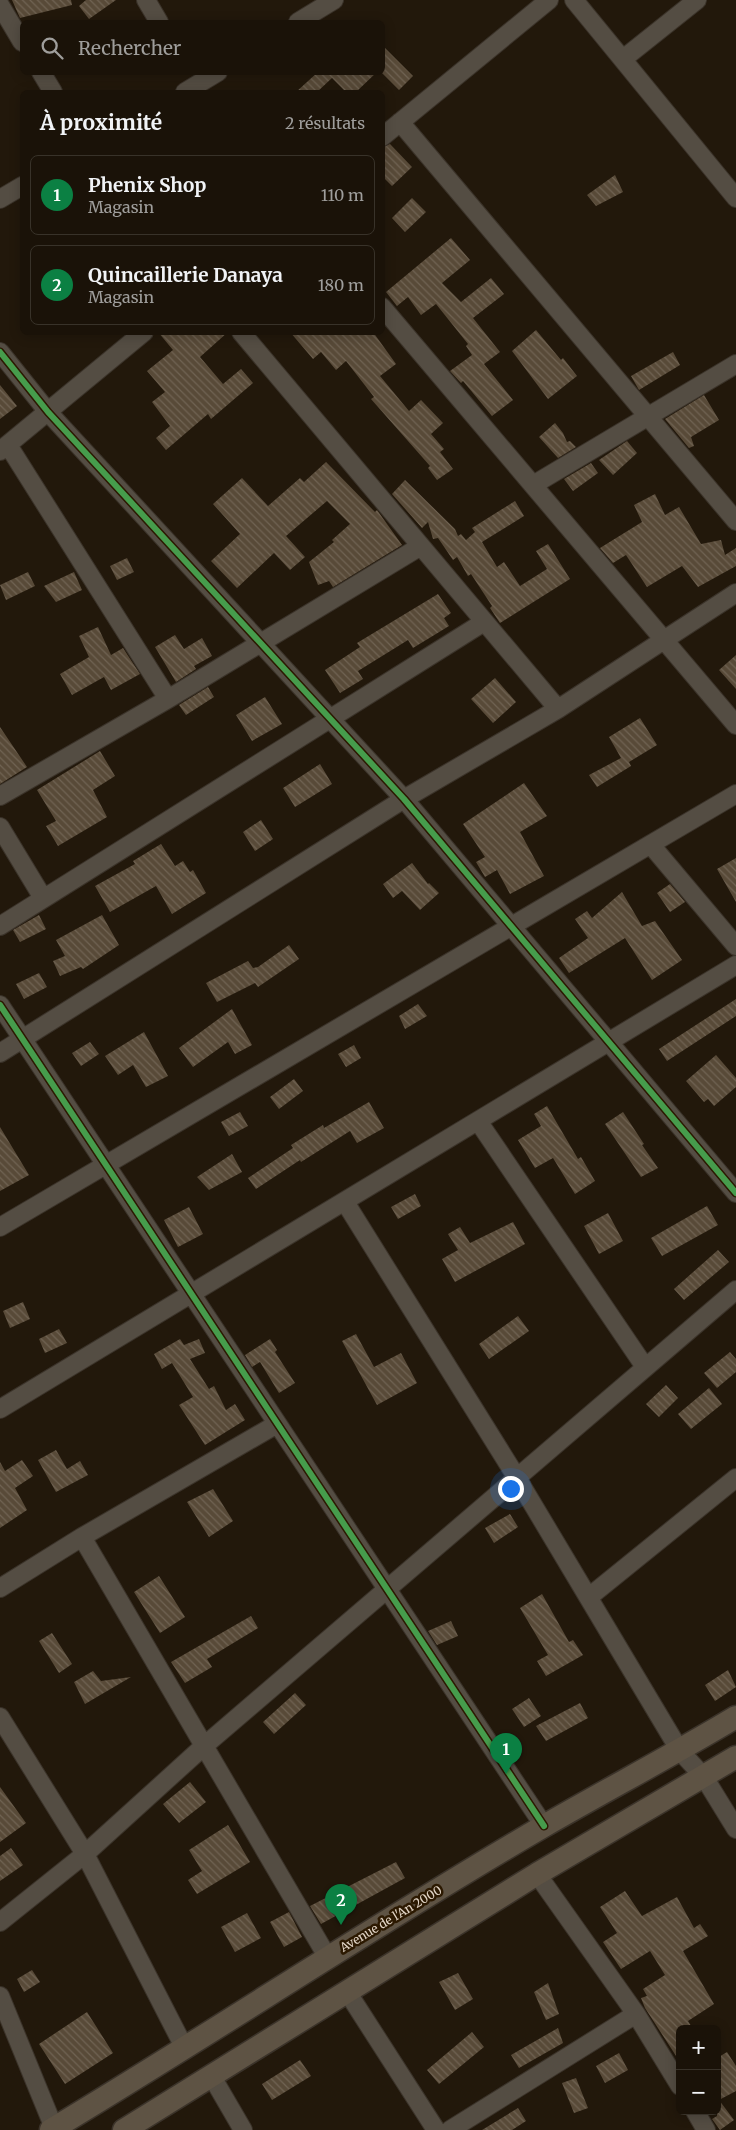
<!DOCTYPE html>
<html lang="fr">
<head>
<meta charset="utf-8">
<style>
	body { margin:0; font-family:Merriweather,serif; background:#231b12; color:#f1f3f6 }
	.controls { position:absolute; right:15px; bottom:15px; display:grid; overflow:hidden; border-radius:8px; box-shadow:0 2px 12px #0003 }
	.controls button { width:45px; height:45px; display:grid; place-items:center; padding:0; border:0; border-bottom:1px solid #383229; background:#1a1208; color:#f1f3f6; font:25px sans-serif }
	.you { position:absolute; left:510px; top:1488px; width:18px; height:18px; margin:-12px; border:4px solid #fff; border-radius:50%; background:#1a73e8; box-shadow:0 0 0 8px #1a73e833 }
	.badge { display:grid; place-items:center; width:32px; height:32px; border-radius:50%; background:#0b8043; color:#fff; font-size:16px; font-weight:700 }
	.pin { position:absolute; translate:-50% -41px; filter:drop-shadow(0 1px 2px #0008) }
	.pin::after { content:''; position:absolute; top:26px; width:18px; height:15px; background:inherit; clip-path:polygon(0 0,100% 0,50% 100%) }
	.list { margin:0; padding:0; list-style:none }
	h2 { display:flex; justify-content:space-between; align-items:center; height:65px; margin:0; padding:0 20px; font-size:21px }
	h2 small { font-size:16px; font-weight:400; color:#9f9e9c }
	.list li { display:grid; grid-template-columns:32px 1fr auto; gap:15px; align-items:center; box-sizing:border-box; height:80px; margin:0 10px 10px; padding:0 10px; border:1px solid #383229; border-radius:8px }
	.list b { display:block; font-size:19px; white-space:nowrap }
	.list p { margin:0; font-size:16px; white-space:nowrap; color:#9f9e9c }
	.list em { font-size:16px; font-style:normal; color:#9f9e9c }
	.icon { flex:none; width:28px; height:28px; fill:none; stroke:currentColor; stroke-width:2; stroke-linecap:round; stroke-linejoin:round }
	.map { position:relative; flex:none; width:736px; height:2130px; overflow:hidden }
	.search { position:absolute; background:#1a1208; box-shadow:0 2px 12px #0003; left:20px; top:20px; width:365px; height:55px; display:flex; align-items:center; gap:12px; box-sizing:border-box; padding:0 18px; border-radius:8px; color:#9f9e9c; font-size:19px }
	.panel { position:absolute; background:#1a1208; box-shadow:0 2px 12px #0003; left:20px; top:90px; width:365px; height:245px; border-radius:8px }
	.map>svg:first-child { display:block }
	.building { fill:url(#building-back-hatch) }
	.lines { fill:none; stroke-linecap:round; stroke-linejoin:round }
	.minor-casing { stroke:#3b332a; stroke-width:20 }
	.major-casing { stroke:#3b332a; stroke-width:25 }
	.minor { stroke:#544d43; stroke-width:18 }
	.major { stroke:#5e5344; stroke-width:22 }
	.cycleway-casing { stroke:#2c1901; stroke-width:9 }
	.cycleway { stroke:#469c4c; stroke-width:6 }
	.labels { text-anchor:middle; stroke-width:5; stroke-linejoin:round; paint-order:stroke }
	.street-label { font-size:12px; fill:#e3d6c7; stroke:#2c1901 }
</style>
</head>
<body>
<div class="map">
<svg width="736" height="2130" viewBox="0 0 736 2130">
	<defs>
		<pattern id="building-back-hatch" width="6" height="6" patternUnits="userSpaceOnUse" patternTransform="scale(1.25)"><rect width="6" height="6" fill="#584a38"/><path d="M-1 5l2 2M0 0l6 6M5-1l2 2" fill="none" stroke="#706353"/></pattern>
	</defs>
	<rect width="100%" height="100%" fill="#22180b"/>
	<path class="building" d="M12,0H71L72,5L20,18Z
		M86,0H116L89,19L79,6Z
		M382,45L413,76L399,90L382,73Z
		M318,72H377L356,92H346L332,78L317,92H296Z
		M390,144L412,167L392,186L382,176V147Z
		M615,175L623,192L596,206L587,195Z
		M412,198L426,212L405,232L392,218Z
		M451,238L470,260L442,283L461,302L491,278L504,294L473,318L500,352L484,364L513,400L492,416L463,381L461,383L450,371L472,355L466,346L468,344L436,304L421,315L408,297L397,306L386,292Z
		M536,330L561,360L563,358L577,376L548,399L512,351Z
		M158,332H228L200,357L223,384L241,369L253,383L211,419L208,414L166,450L156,438L170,426L152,402L165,392L147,371L173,350Z
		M290,332H373L396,364L380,376L409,411L421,400L443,423L431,434L444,449L440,452L453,469L437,480L428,468L430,466L371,399L374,397L346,361L336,370L321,352L313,359Z
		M673,352L680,365L639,390L631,376Z
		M0,385L17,406L0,419Z
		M704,395L719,420L691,437L694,446L689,448L665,419Z
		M555,423L563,433L567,442L570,441L576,447L558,458L539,437Z
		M627,441L637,453L613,475L599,460Z
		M326,462L375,512L377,510L402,545L333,587L329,581L318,585L309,562L334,542L332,540L350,524L327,501L286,536L305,557L290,570L274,553L237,588L211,561L240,534L213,504L242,478L268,506L300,478L304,482Z
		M591,463L598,473L573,491L564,479Z
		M405,480L455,529L458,536L461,534L466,540L475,532L472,528L515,501L524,516L482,542L497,567L504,562L520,586L547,569L536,551L548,544L570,579L500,623L490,608L492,606L471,574L468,576L457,557L453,560L438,538L433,539L428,522L422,528L392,494Z
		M655,494L665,515L679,507L701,544L721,540L725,555L736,548V566L698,587L682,566L647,587L626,555L613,563L600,548L642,522L634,505Z
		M127,558L134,572L117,580L110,566Z
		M28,572L35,586L6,600L0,585Z
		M74,572L82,590L56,602L44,586Z
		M438,594L451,613L444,618L449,626L413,648L408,640L358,671L363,679L340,693L325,670L360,647L357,643Z
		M98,627L111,655L123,648L140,674L111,690L104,677L72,695L60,674L89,657L79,636Z
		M175,635L184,649L202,638L212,656L194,666L196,669L176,682L155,647Z
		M736,655V689L719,670Z
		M495,678L516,702L493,723L471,699Z
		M208,687L214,697L186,715L179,705Z
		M265,697L282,724L252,741L236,715Z
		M640,718L657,745L629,762L631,766L597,787L589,775L621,758L609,737Z
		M0,727L27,767L0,784Z
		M100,751L115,776L93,790L107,817L58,846L46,826L56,821L37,790Z
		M320,764L332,784L295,807L283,788Z
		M524,783L547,816L520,832L544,876L510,894L497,870L485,877L476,862L485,857L463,824Z
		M261,820L273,839L255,851L243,832Z
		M161,844L175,866L183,861L190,872L193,870L206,893L172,914L156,886L110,912L95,886L135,864L133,861Z
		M736,858V902L717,869Z
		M412,863L428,884L429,883L439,893L420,910L402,891L393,898L383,884Z
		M670,884L685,902L670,912L657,893Z
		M622,892L642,926L655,921L682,960L652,980L625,938L569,973L559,958L588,938L575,919L587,911L592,918Z
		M39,915L46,929L20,942L13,930Z
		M102,915L119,945L83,969L81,967L60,976L53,961L65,956L56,940Z
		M289,945L299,959L258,987L255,983L217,1002L206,983L248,961L253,968L258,967Z
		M39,973L47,987L24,999L16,984Z
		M736,999V1016L667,1061L659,1049Z
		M418,1004L427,1016L405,1029L399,1016Z
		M232,1009L252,1045L235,1054L228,1042L193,1067L179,1048Z
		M144,1032L168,1076L146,1087L133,1065L118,1075L105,1056Z
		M90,1042L99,1054L81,1066L72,1053Z
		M354,1045L361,1058L346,1067L338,1054Z
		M716,1055L736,1078V1087L714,1106L708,1099L704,1102L686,1081Z
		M294,1079L303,1091L279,1109L270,1097Z
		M369,1102L384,1128L357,1143L350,1131L301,1162L300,1160L256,1189L248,1178L293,1148L291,1145L323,1125L324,1128Z
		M547,1106L578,1159L581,1157L595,1181L575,1194L553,1158L535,1168L518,1140L541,1126L534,1114Z
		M240,1112L248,1126L229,1136L221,1122Z
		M623,1112L644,1144L642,1145L658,1168L641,1177L605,1124Z
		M0,1127L29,1175L0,1191Z
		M232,1154L242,1172L209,1190L197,1177Z
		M415,1194L421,1206L398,1219L391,1207Z
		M707,1206L718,1225L662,1256L651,1238Z
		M189,1207L203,1234L178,1247L164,1220Z
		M608,1213L623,1241L599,1254L584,1226Z
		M513,1222L525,1244L455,1282L442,1259L458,1250L448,1234L460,1227L470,1243Z
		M718,1250L729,1262L684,1300L674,1289Z
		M23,1302L30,1319L10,1328L3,1311Z
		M518,1316L529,1331L489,1359L479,1344Z
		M59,1329L67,1343L45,1353L39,1339Z
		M356,1334L374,1367L401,1353L417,1383L377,1405L342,1341Z
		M180,1339L184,1345L199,1339L205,1353L190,1359L209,1389L214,1386L226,1410L235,1404L245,1420L205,1445L179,1405L193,1397L172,1363L162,1369L154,1354Z
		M270,1339L277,1350L275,1352L295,1383L279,1393L260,1362L252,1367L245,1355Z
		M730,1352L736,1359V1372L717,1388L704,1373Z
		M666,1385L678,1398L659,1417L646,1404Z
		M709,1388L722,1404L691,1429L678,1414Z
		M56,1450L67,1469L80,1461L88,1475L56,1492L38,1460Z
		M22,1460L33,1476L15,1488L27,1510L0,1528V1462L5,1471Z
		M213,1489L233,1521L209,1537L187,1502Z
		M510,1514L518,1527L494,1543L485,1528Z
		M159,1576L185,1617L160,1633L134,1592Z
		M542,1594L569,1642L573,1640L583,1655L546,1676L537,1661L548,1655L520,1608Z
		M251,1616L258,1628L207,1659L212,1667L185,1683L171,1662Z
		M451,1621L458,1636L437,1645L428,1631Z
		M52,1633L72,1664L59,1673L39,1641Z
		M728,1670L736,1687L715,1701L705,1685Z
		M93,1671L101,1681L131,1677L85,1704L74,1682Z
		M295,1693L306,1705L274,1734L263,1722Z
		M529,1698L541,1716L524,1727L512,1709Z
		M580,1703L588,1718L546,1741L536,1726Z
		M190,1782L206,1802L179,1823L163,1804Z
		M0,1787L26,1823L0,1842Z
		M228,1825L250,1862L197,1894L188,1880L202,1871L189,1850Z
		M11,1848L23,1865L0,1881V1856Z
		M396,1862L405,1878L321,1924L310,1906Z
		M625,1891L642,1916L677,1897L694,1928L700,1924L708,1936L683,1951L714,2004L688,2021L693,2029H680V2062L645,2008L641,1998L647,1996L643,1989L665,1975L650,1951L621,1969L603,1942L617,1933L600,1907Z
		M289,1912L302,1937L284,1947L270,1922Z
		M247,1913L261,1938L235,1952L221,1927Z
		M32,1970L40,1982L24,1992L17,1979Z
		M458,1973L473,1999L455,2010L439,1982Z
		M548,1983L559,2014L546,2020L534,1992Z
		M87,2012L113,2053L65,2084L39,2044Z
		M558,2028L563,2043L519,2068L511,2055Z
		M472,2032L484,2047L439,2084L427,2070Z
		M727,2052L736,2066V2091L719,2100L734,2120L720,2130L712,2119L717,2116V2058Z
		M619,2053L628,2070L605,2083L596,2066Z
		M300,2060L311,2076L272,2100L262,2084Z
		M576,2078L588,2108L574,2113L562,2083Z
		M518,2108L526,2121L512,2130H482Z"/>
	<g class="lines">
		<defs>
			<path id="minor" d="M146,0L159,22
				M574,0L736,198
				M0,5L22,42
				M298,22L334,0
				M623,59L697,0
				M41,72L53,92
				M185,92L218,72
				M400,122L736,521
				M382,137L549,0
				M0,199L22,186
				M382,307L736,725
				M241,332L558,709
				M0,352L48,412L404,799L736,1193
				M8,445L168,699
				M0,451L144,332
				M533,485L736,364
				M0,796L168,699L421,546
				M0,827L43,898
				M651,845L736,946
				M0,926L484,622
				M0,1005L544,1826
				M0,1053L404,799L558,709L736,593
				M478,1121L645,1367
				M345,1202L517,1478L680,1751L704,1777L736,1829
				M0,1227L736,794
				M0,1409L736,965
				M82,1537L328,1958
				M0,1588L82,1537L277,1424
				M589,1597L736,1478
				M0,1717L85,1854L185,2049
				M537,1874L636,2014L680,2086
				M0,1922L85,1854L204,1746L736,1290
				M348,1993L436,2130
				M0,1996L54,2128
				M211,2075L243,2130
				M695,2111L706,2130
				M450,2130L636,2014"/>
			<path id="major" d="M51,2130C216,2031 377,1923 544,1826C608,1789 673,1755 736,1717
				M124,2130L537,1874L736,1757"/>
		</defs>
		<use href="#minor" class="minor-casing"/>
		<use href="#major" class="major-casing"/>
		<use href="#minor" class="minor"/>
		<use href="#major" class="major"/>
		<defs>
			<path id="cycleway" d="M0,352L48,412L404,799L736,1193
				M0,1005L544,1826"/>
		</defs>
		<use href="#cycleway" class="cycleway-casing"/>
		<use href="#cycleway" class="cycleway"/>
	</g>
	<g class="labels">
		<g class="street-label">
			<text transform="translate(391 1919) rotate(-31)" y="4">Avenue de l'An 2000</text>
		</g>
	</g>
</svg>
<div class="controls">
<button>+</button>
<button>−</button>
</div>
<div class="you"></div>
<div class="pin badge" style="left:506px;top:1774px">1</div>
<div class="pin badge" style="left:341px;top:1925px">2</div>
<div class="search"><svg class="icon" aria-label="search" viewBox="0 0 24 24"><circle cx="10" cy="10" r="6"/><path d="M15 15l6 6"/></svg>Rechercher</div>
<section class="panel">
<h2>À proximité<small>2 résultats</small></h2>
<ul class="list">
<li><span class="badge">1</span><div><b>Phenix Shop</b><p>Magasin</p></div><em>110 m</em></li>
<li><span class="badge">2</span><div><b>Quincaillerie Danaya</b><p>Magasin</p></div><em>180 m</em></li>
</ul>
</section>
</div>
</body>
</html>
